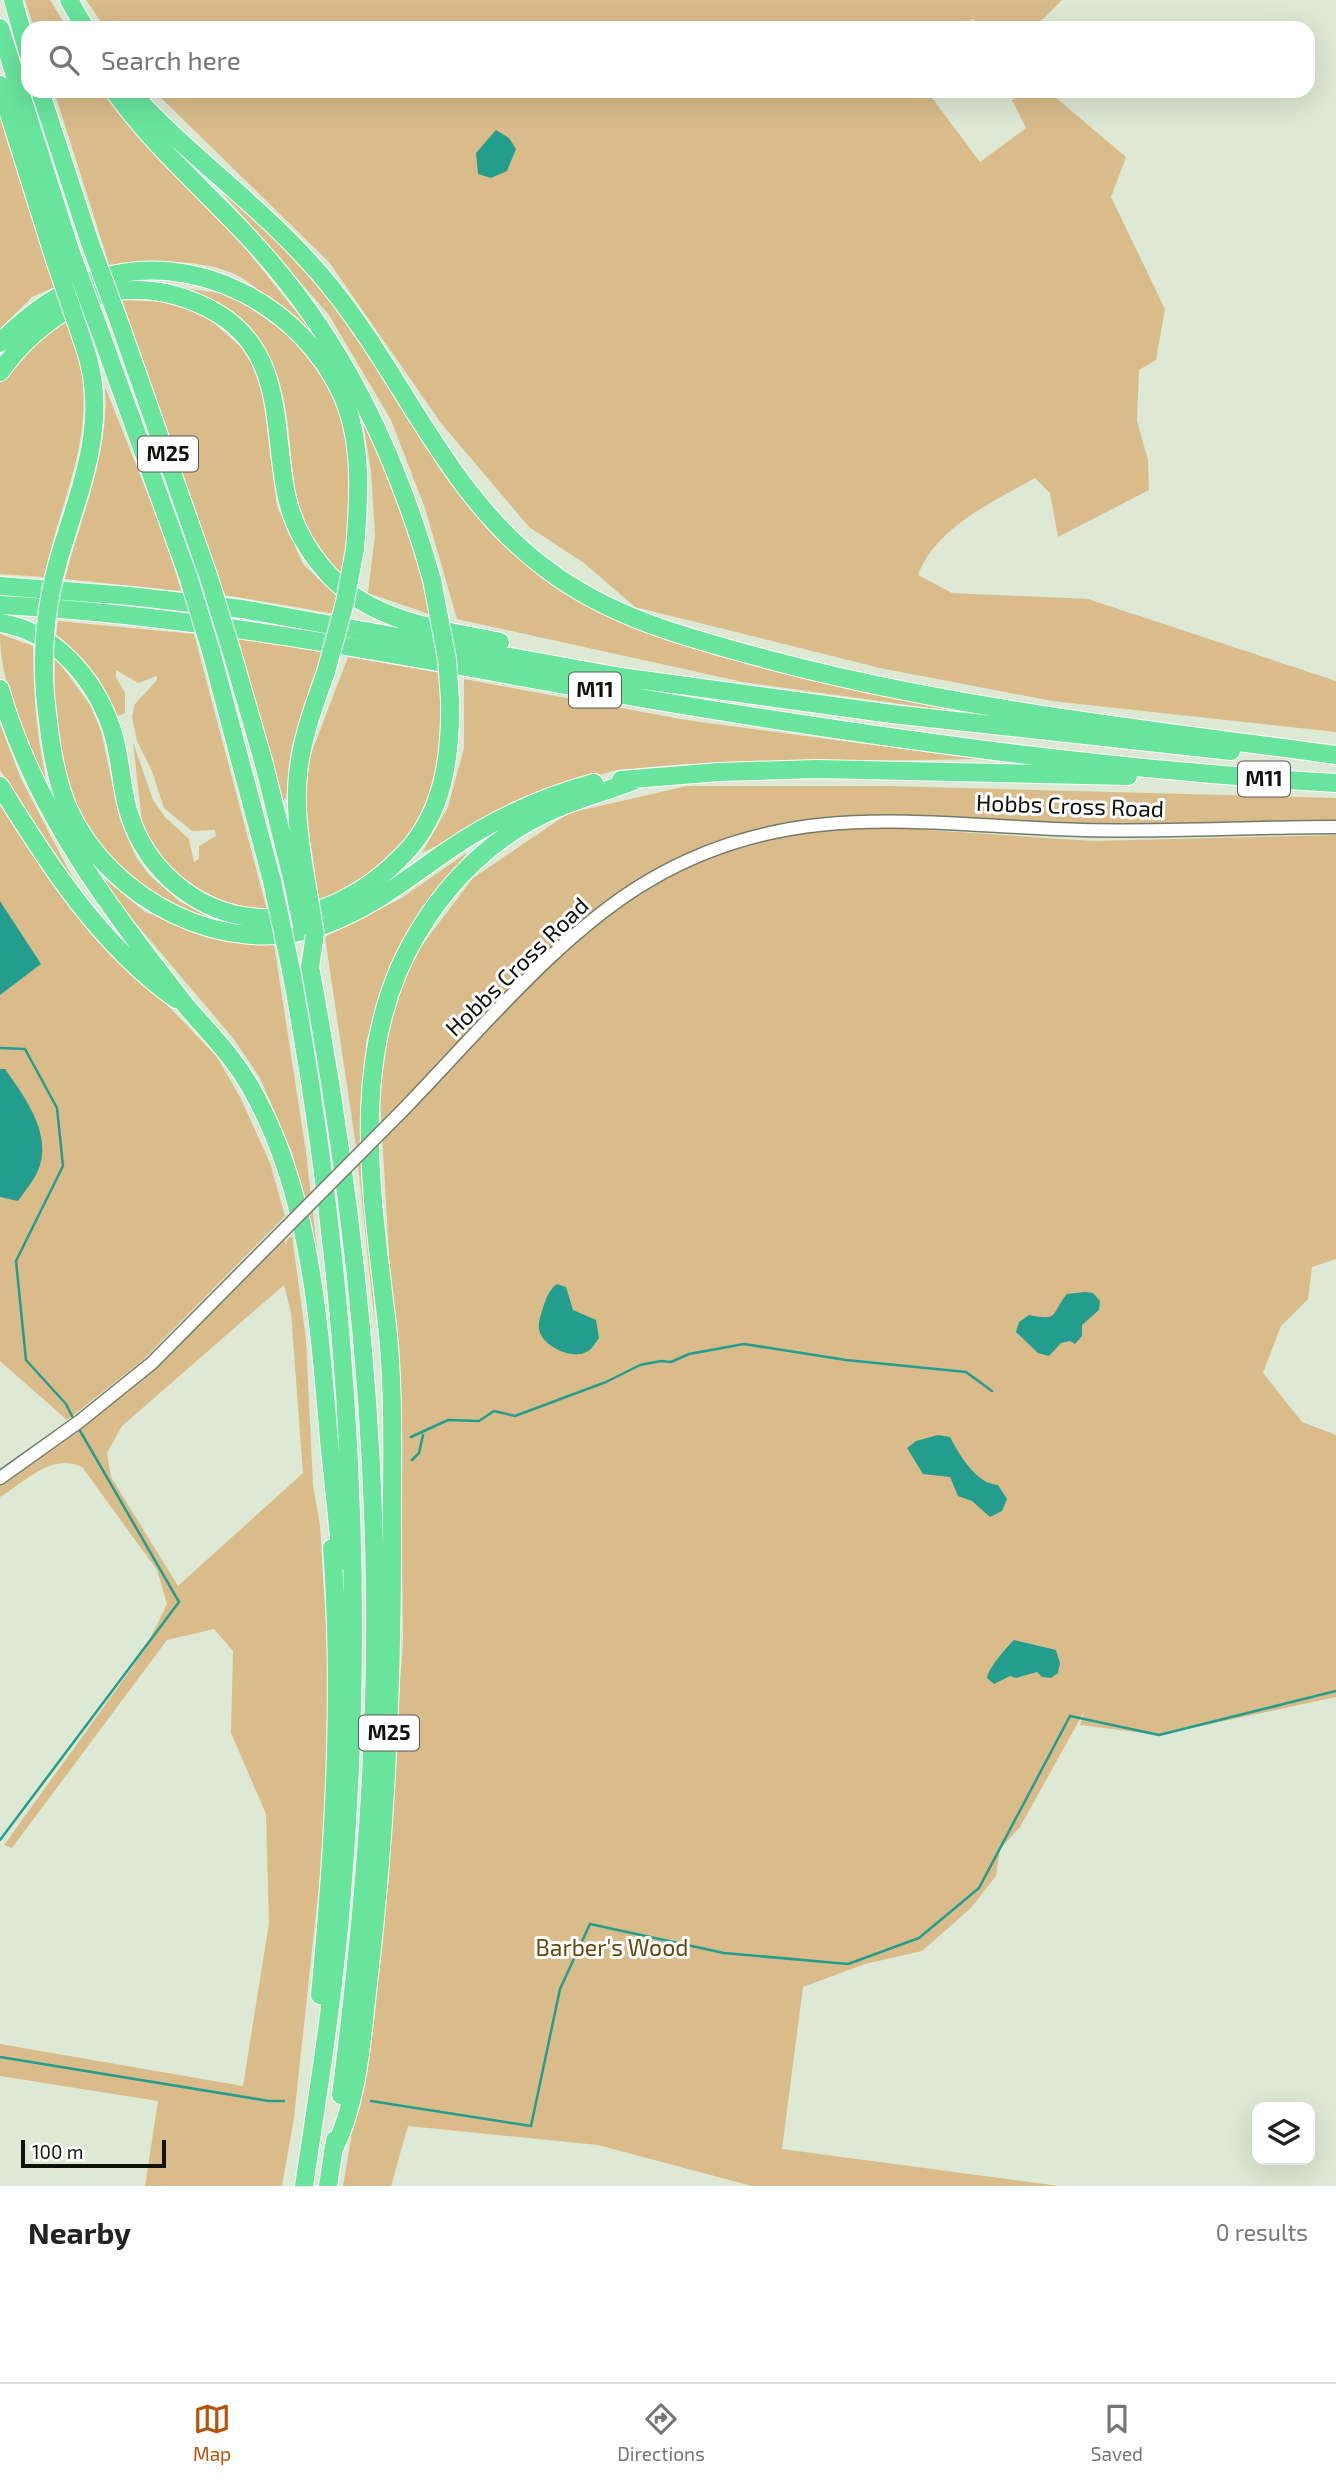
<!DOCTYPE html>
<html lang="en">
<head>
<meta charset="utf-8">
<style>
	body { margin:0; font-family:"Exo 2",sans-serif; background:#f2f2f2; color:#222 }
	.controls { position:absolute; right:21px; bottom:21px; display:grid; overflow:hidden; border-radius:14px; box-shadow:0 7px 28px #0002 }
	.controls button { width:63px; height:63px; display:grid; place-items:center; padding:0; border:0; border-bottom:2px solid #e0e0e0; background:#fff; color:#222; font:35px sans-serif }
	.scale { position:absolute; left:21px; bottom:18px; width:145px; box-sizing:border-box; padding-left:7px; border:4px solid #0e120b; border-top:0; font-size:19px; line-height:24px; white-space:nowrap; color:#0e120b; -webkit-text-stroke:5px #fff; paint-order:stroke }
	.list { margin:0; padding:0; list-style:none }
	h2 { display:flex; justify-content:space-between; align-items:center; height:91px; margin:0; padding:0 28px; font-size:30px }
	h2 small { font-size:23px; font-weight:400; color:#767676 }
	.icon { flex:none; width:38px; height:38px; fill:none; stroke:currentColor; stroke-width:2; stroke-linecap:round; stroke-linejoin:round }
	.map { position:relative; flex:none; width:1336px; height:2186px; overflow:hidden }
	.search { position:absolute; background:#fff; box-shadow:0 7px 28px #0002; left:21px; right:21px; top:21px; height:77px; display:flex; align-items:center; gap:18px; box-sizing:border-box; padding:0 24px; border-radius:21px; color:#767676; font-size:26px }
	.sheet { height:196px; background:#fff }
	nav { display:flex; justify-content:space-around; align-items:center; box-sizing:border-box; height:98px; border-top:2px solid #e0e0e0; background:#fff; font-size:19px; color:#767676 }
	nav a { display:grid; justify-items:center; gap:4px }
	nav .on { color:#b45309 }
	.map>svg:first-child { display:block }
	.green { fill:#dabc8a; fill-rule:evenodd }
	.water { fill:#239e8e }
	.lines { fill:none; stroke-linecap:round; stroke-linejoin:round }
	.stream { stroke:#239e8e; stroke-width:2.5 }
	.minor-casing { stroke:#727c69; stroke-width:15 }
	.highway-casing { stroke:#fff; stroke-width:20 }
	.minor { stroke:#fff; stroke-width:12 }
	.highway { stroke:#68e49d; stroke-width:18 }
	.minor-bridge-casing { stroke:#727c69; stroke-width:15; stroke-linecap:butt }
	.highway-bridge-casing { stroke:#fff; stroke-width:20; stroke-linecap:butt }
	.minor-bridge { stroke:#fff; stroke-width:12 }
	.highway-bridge { stroke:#68e49d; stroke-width:18 }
	.labels { text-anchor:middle; stroke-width:6; stroke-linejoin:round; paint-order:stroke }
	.shield { fill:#fff; stroke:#565954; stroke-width:2 }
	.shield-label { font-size:21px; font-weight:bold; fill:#0e120b }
	.street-label { font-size:23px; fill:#0e120b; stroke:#fff }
	.park-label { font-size:23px; fill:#65480c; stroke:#fff }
</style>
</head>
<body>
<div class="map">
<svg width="1336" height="2186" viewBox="0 0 1336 2186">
	<rect width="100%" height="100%" fill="#dde9d4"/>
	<path class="green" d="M25,0H50L67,28H34Z
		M86,0H1062L1034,28H979L973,19L959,28H105Z
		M54,91H108L216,212L314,334C295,320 251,280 232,273C195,258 148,261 110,267Z
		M154,91H927L980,162L1026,128L1012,100L1016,97L1013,91H1048L1126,157L1111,197L1165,309L1156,360L1139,370L1137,421L1148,460L1149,490L1058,537L1050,493L1035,478C993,502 936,527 918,575L952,593L1088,599L1336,681V732L1052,701L880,668L635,607L584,563L529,527L441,423L329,262Z
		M0,102L57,286L32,297L0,329Z
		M192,158L280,242L329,300L377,367L445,476L496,539L562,589L639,630L797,676L952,711L743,682L457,619L425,508L391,420L329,315Z
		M150,283L231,295L285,332L319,368L345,415L351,472L349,558L345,578C324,555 305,534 298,502C286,448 294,397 264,348C260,342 257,335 251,331C221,308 185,297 150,283Z
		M122,300L164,302L203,314L247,352L261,382L277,506L303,564L341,600L336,614L225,595Z
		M69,321C105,425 66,477 44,577L0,574V383C18,357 39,332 69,321Z
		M105,387L166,540L181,591L65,579C81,516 110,453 105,387Z
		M361,410C393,478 417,541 432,615L368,593L375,535L371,471Z
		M58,621L194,634L267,910L225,905L175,877L143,831L133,742L153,800L165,817L189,839L194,862L199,859V846L216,836L215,830L192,831L164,808L152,771L137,741L132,717L135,704L157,680V676L138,683L116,670V677L125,693V713L116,717L98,678L56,635Z
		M0,634L33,646C33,695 37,741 48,788C28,740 0,687 0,634Z
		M238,639L325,651L292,744L286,799L283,800Z
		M55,657L90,705L101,731L120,820L136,857L149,875L180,902L220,919L177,909L129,878L83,822L62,764L54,706Z
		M348,657L440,673C449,781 428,858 319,901L305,803L308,762Z
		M464,679L686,720L978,759L685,764L616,770L543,792L422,853L448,807L464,748Z
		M0,724L21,779L78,888L0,770Z
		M687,786H887L1336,798V828L1232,829L1016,823L912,829L1093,841L1336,835V1259L1312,1267L1308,1299L1281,1326L1263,1373L1302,1422L1336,1435V1697L1159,1735L1080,1725L1085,1710L1020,1827L1000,1849L996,1876L971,1908L922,1951L865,1964L803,1987L782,2149L1059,2186H752L598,2145L408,2126L391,2186H343L379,1973L403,1640L401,1465L380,1097L388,1029L413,957L473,878L569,813Z
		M0,795L110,945L217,1057L241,1099L270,1163L285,1216L142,1361L67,1420L0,1361Z
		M468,852L418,917L381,990L366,1042L363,1139L356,1146L325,937L400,899Z
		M101,876L145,912L226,942L274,945L306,1152L321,1283L292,1152L260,1078L233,1038L122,907Z
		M365,1157L375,1326L358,1164Z
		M292,1236L306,1339L313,1485L320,1526L329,1671L324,1839L294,2118L282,2186H145L158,2101L0,2076V2044L243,2086L269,1923L266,1814L231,1733L233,1651L214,1629L167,1640L12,1848L4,1845L144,1651L167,1604L157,1570L82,1467C53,1452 24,1482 0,1497V1486L158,1363L285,1239L286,1247L287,1239ZM284,1285L291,1313L303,1473L178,1586L111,1477L107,1453L122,1426Z"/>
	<path class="water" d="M496,130L509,138L516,149L507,171L491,178L478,174L476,153Z
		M0,901L41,964L0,995Z
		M0,1069H5C24,1096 52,1133 39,1168C35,1179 25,1191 18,1201L0,1197Z
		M557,1284L566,1287L573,1310L596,1320L599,1338C595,1344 591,1351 584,1353C570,1359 541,1345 539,1329C538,1323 541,1314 543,1308C546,1298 549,1290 557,1284Z
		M1085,1292L1093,1293L1100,1301L1099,1310L1082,1325V1336L1075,1344L1070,1341L1061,1343L1049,1356L1038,1353L1016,1332L1019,1322L1029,1315C1060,1321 1050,1315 1067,1294Z
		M938,1435L950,1437C959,1454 976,1484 998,1485L1007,1499L1002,1511L990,1517L972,1501L958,1496L950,1477L923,1474L907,1448L916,1441Z
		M1014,1640L1056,1650L1060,1663L1058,1673L1051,1678L1042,1677L1037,1672L1016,1678L1010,1676L994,1684L987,1678C989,1667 1006,1648 1014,1640Z"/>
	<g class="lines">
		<path class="stream" d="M0,1048L25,1049L57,1108L63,1166L16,1261L26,1360L66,1404L74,1420
			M411,1437L448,1420L479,1421L494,1411L515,1416L606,1382L640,1365L661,1361L671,1362L689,1354L744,1344L846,1360L966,1372L992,1391
			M412,1460L419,1453L423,1435
			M0,1840L179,1602L79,1429
			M0,2057L269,2101H284
			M371,2101L531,2126L560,1989L590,1924L724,1953L848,1964L919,1938L979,1888L1070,1716L1159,1735L1336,1691"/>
		<defs>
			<path id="minor" d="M403,1110C476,1035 560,932 650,880C793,796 927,826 1083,830C1167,832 1251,827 1336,827
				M0,1478L80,1421L152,1363L260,1254"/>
			<path id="highway" d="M13,0L28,53
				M69,0L85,28
				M0,28L70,250
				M0,85L54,257
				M40,91L90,243
				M114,91C154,147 205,190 251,240C342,338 396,453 432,580
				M130,91C192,160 270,212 329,285C405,378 446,494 545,568C610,618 688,638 766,659C953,709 1145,729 1336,755
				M122,330L209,578
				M102,337L188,576
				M0,343C26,316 61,290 97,279C195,248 303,306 343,397C363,444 359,499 355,549
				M0,372C30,330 82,289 136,290C165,290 191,298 217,313C286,354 272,431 287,498C293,524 306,548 323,568C366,621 437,629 500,642
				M63,545C84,478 109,415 84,345
				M0,586L130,596L242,609L621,677L892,714L1231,751
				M0,605C209,616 411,658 617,694C855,735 1095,769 1336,783
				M0,623C54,631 94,678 111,727C121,754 120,783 128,810C146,873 203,919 269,918C322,917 368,892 404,854C444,813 451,755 450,700
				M211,651L272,881
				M232,653L264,764L292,878
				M0,689C34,809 111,911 187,1007C210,1034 235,1058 252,1090C311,1194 319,1324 329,1440C333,1481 338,1521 341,1561
				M45,694C49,732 53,772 68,808C109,900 226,961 324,925C372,908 409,877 450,849C494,819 542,797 594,783
				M621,780L719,772L817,769L1128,776
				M0,786C48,864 100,945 176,999
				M305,875C290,785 295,757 326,672
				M310,967C349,1175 373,1384 375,1595C377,1763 362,1929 341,2095
				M291,970C348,1278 368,1594 341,1906C333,2000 318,2093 304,2186
				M320,1995C334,1847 343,1697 332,1548
				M333,2151C361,2096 362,2028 370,1967C387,1816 393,1665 392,1514C392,1452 394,1387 387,1325C372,1196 346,1052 417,934C449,879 496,834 555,809C580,798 607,791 633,781
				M328,2186L335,2140"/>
		</defs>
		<use href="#minor" class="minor-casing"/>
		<use href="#highway" class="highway-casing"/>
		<use href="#minor" class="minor"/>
		<use href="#highway" class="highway"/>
		<defs>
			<path id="minor-bridge" d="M260,1254L403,1110"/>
			<path id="highway-bridge" d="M90,243L122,330
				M70,250L102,337
				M54,257L84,345
				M188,576L211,651
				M209,578L232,653
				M432,580L447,659L450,700
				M326,672L345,602L355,549
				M45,694C41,642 47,595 63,545
				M305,875L315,934L310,967
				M292,878L302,926
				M272,881L291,970"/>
		</defs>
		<use href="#minor-bridge" class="minor-bridge-casing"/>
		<use href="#highway-bridge" class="highway-bridge-casing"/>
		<use href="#minor-bridge" class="minor-bridge"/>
		<use href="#highway-bridge" class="highway-bridge"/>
	</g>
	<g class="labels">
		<g class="shield">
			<rect x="138" y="436.5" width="60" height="35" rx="5"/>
			<rect x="569" y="672.5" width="52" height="35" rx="5"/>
			<rect x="1238" y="761.5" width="52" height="35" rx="5"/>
			<rect x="359" y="1715.5" width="60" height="35" rx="5"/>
		</g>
		<g class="shield-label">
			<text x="168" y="461">M25</text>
			<text x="595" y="697">M11</text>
			<text x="1264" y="786">M11</text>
			<text x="389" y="1740">M25</text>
		</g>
		<g class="street-label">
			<text transform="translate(1070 806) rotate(2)" y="8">Hobbs Cross Road</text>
			<text transform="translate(517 967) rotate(-44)" y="8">Hobbs Cross Road</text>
		</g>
		<g class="park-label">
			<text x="612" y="1956">Barber's Wood</text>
		</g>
	</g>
</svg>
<div class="controls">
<button><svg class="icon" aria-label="layers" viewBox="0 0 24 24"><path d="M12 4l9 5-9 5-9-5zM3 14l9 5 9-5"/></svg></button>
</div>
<div class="scale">100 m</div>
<div class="search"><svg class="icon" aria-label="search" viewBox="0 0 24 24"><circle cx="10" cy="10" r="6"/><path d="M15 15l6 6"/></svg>Search here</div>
</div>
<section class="sheet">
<h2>Nearby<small>0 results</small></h2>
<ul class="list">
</ul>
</section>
<nav>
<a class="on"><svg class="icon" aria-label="map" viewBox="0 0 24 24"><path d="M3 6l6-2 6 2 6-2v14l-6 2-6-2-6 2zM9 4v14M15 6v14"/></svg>Map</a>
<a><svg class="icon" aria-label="directions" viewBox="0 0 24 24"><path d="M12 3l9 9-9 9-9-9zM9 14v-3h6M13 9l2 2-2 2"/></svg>Directions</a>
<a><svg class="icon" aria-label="saved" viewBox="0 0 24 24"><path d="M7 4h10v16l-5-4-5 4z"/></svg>Saved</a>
</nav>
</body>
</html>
